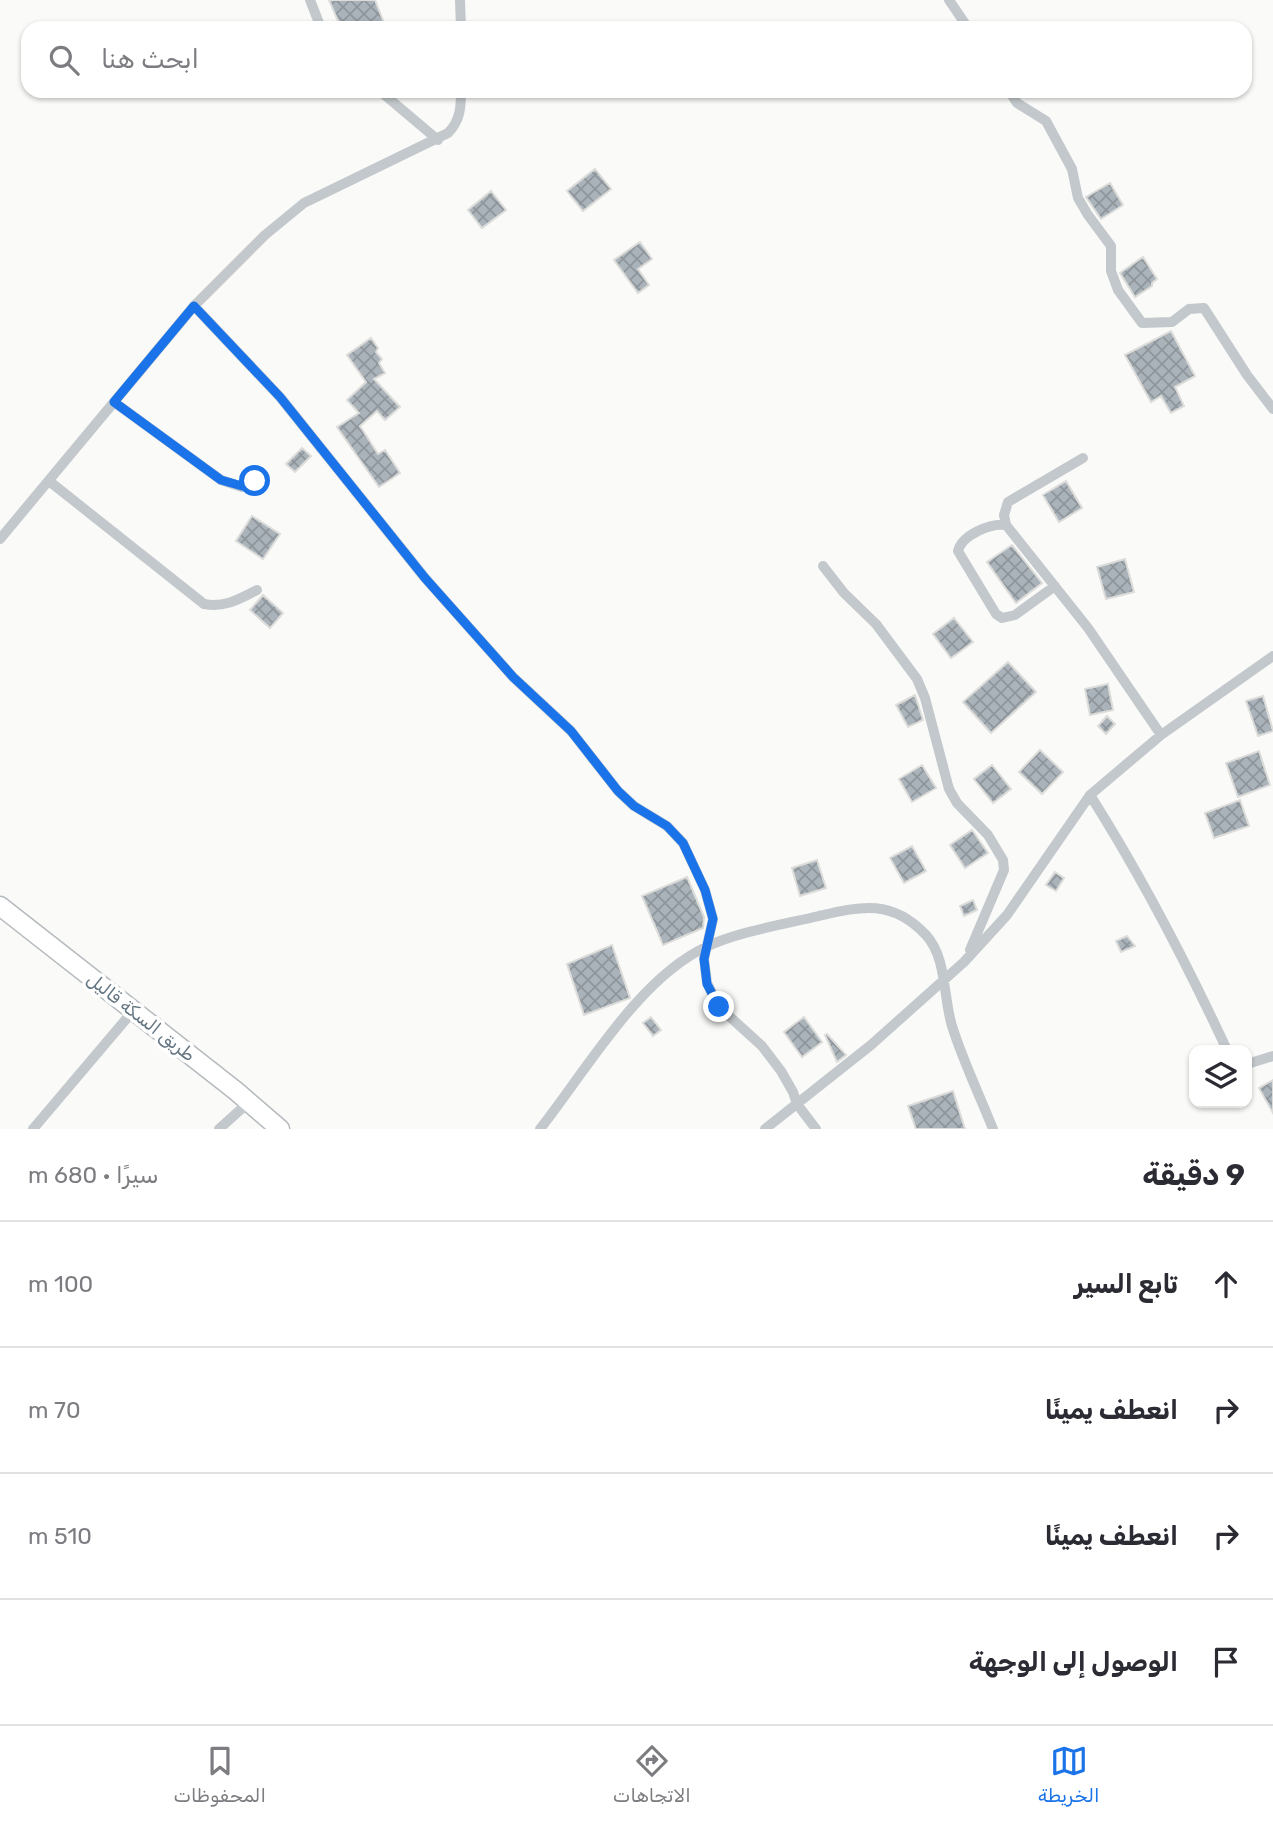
<!DOCTYPE html>
<html lang="ar">
<head>
<meta charset="utf-8">
<style>
	body { margin:0; font-family:Rubik,"Noto Naskh Arabic",sans-serif; background:#f7f7f7; color:#2b2b33; direction:rtl }
	.controls { position:absolute; right:21px; bottom:21px; display:grid; overflow:hidden; border-radius:14px; box-shadow:0 2px 5px #0004 }
	.controls button { width:63px; height:63px; display:grid; place-items:center; padding:0; border:0; border-bottom:2px solid #e1e1e2; background:#fff; color:#2b2b33; font:35px sans-serif }
	.stop { position:absolute; width:21px; height:21px; margin:-16px; border:5px solid #1a73e8; border-radius:50%; background:#fff }
	.stop.end { background:#1a73e8; border-color:#fff; box-shadow:0 2px 7px #0008 }
	.list { margin:0; padding:0; list-style:none }
	h2 { display:flex; justify-content:space-between; align-items:center; height:91px; margin:0; padding:0 28px; font-size:30px }
	h2 small { font-size:23px; font-weight:400; color:#7c7c81 }
	.list li { display:grid; grid-template-columns:46px 1fr auto; gap:21px; align-items:center; box-sizing:border-box; height:126px; padding:0 28px; border-top:2px solid #e1e1e2 }
	.list b { display:block; font-size:26px; white-space:nowrap }
	.list em { font-size:23px; font-style:normal; color:#7c7c81 }
	.icon { flex:none; width:38px; height:38px; fill:none; stroke:currentColor; stroke-width:2; stroke-linecap:round; stroke-linejoin:round }
	.map { position:relative; flex:none; width:1273px; height:1129px; overflow:hidden; direction:ltr }
	.search { position:absolute; background:#fff; box-shadow:0 2px 5px #0004; left:21px; right:21px; top:21px; height:77px; display:flex; align-items:center; gap:18px; box-sizing:border-box; padding:0 24px; border-radius:21px; color:#7c7c81; font-size:26px }
	.sheet { height:595px; background:#fff }
	nav { display:flex; justify-content:space-around; align-items:center; box-sizing:border-box; height:98px; border-top:2px solid #e1e1e2; background:#fff; font-size:19px; color:#7c7c81 }
	nav a { display:grid; justify-items:center; gap:4px }
	nav .on { color:#1a73e8 }
	.map>svg:first-child { display:block }
	.building { fill:url(#building-cross-hatch); stroke:#dcdcda; stroke-width:2 }
	.lines { fill:none; stroke-linecap:round; stroke-linejoin:round }
	.primary-casing { stroke:#b5babe; stroke-width:21 }
	.street { stroke:#c3c8cc; stroke-width:10 }
	.primary { stroke:#fff; stroke-width:18 }
	.route { stroke:#1a73e8; stroke-width:9 }
	.labels { text-anchor:middle; stroke-width:7; stroke-linejoin:round; paint-order:stroke }
	.street-label { font-size:18px; fill:#657683; stroke:#fff }
</style>
</head>
<body>
<div class="map">
<svg width="1273" height="1129" viewBox="0 0 1273 1129">
	<defs>
		<pattern id="building-cross-hatch" width="8" height="8" patternUnits="userSpaceOnUse" patternTransform="scale(1.75)"><rect width="8" height="8" fill="#aab3b9"/><path d="M0 0l8 8M0 8l8-8" fill="none" stroke="#8e969c"/></pattern>
	</defs>
	<rect width="100%" height="100%" fill="#fafaf8"/>
	<path class="building" d="M329,0H375L386,28H341Z
		M595,169L611,189L583,211L567,191Z
		M1110,183L1123,205L1101,219L1086,197Z
		M491,191L506,210L482,228L468,210Z
		M640,242L652,259L638,269L649,285L638,293L614,260Z
		M1143,257L1157,279L1152,283V286L1135,297L1120,273Z
		M1171,331L1195,376L1175,387L1184,406L1171,413L1161,396L1151,402L1125,355Z
		M371,338L378,348L376,352L382,359L379,363L385,373L374,379L400,407L385,420L377,411L360,426L378,454L385,450L400,473L379,487L337,427L359,413L347,400L366,382L347,355Z
		M302,448L311,456L295,472L286,464Z
		M1066,481L1082,508L1059,522L1043,495Z
		M252,516L280,534L263,559L236,541Z
		M1012,545L1042,583L1016,603L987,562Z
		M1125,559L1134,592L1106,599L1097,567Z
		M263,595L283,613L270,628L250,610Z
		M954,618L973,642L951,658L933,634Z
		M1008,662L1036,692L991,733L963,702Z
		M1108,684L1113,710L1090,715L1085,689Z
		M915,695L923,720L908,727L896,705Z
		M1263,696L1273,731L1258,736L1246,701Z
		M1107,716L1115,724L1106,734L1098,726Z
		M1040,750L1063,772L1042,794L1019,772Z
		M1259,751L1270,785L1238,797L1226,763Z
		M922,765L936,788L912,802L899,779Z
		M992,765L1011,789L993,803L974,779Z
		M1240,800L1249,826L1214,838L1205,813Z
		M972,830L988,853L965,868L950,845Z
		M912,846L926,871L904,883L890,858Z
		M817,860L826,888L800,896L792,868Z
		M1055,872L1064,878L1056,891L1046,885Z
		M687,877L704,917L703,928L663,945L642,896Z
		M973,900L977,910L964,916L960,906Z
		M1127,936L1135,946L1121,952L1116,941Z
		M612,945L630,998L584,1015L567,964Z
		M651,1017L661,1030L653,1036L643,1023Z
		M804,1017L822,1042L802,1057L784,1032Z
		M827,1034L846,1055L837,1062L825,1035Z
		M1273,1080V1113L1259,1088Z
		M953,1091L965,1129H916L908,1106Z"/>
	<g class="lines">
		<defs>
			<path id="primary" d="M0,906L236,1091L280,1129"/>
		</defs>
		<use href="#primary" class="primary-casing"/>
		<path class="street" d="M310,0L321,28
			M460,0L461,28
			M949,0L968,28
			M380,91L438,140
			M1009,91L1017,103L1046,121L1072,169L1078,198L1088,215L1111,246V271L1118,290L1142,323L1172,322L1189,309L1204,308L1247,375L1273,409
			M194,306L280,397L425,578L513,677L571,731L618,791L634,806L667,826L683,843L705,890L713,919L704,959L707,983L719,1007L762,1046L781,1071L793,1092L797,1104L816,1129
			M114,402L221,480L242,487L255,481
			M1083,458L1008,502L1004,515L1006,525L1088,628L1161,735
			M49,481L204,604C225,608 239,599 257,590
			M1006,525C990,523 962,535 958,551L996,614L1002,618L1015,615L1055,586
			M0,539L194,306L265,235L304,203L448,133C460,121 461,108 461,91
			M823,566L844,593L876,624L917,679L925,698L949,789L957,803L988,835L1003,860L1004,870L970,950
			M1090,795C1142,877 1186,962 1227,1050
			M1247,1064L1273,1056
			M33,1129L133,1011
			M219,1129L249,1102
			M540,1129C586,1071 638,979 706,947C736,932 786,924 819,916C862,906 892,899 926,935C947,958 943,997 952,1026C963,1061 979,1094 993,1129
			M765,1129L871,1045L964,962L1007,915L1090,795L1161,735L1273,656"/>
		<use href="#primary" class="primary"/>
	</g>
	<g class="lines">
		<path class="route" d="M255,481L242,486L221,480L114,402L194,306L280,397L425,578L513,677L571,731L618,791L634,806L667,826L683,843L705,890L713,919L704,959L707,984L719,1007"/>
	</g>
	<g class="labels">
		<g class="street-label">
			<text transform="translate(141 1017) rotate(38)" y="6">طريق السكة قاليل</text>
		</g>
	</g>
</svg>
<div class="controls">
<button><svg class="icon" aria-label="layers" viewBox="0 0 24 24"><path d="M12 4l9 5-9 5-9-5zM3 14l9 5 9-5"/></svg></button>
</div>
<div class="stop" style="left:255px;top:481px"></div>
<div class="stop end" style="left:719px;top:1007px"></div>
<div class="search"><svg class="icon" aria-label="search" viewBox="0 0 24 24"><circle cx="10" cy="10" r="6"/><path d="M15 15l6 6"/></svg>ابحث هنا</div>
</div>
<section class="sheet">
<h2>9 دقيقة<small>سيرًا · 680 m</small></h2>
<ul class="list">
<li><svg class="icon" aria-label="ahead" viewBox="0 0 24 24"><path d="M12 20V5M6 11l6-6 6 6"/></svg><div><b>تابع السير</b></div><em>100 m</em></li>
<li><svg class="icon" aria-label="right" viewBox="0 0 24 24"><path d="M7 20v-9h11M14 6l5 5-5 5"/></svg><div><b>انعطف يمينًا</b></div><em>70 m</em></li>
<li><svg class="icon" aria-label="right" viewBox="0 0 24 24"><path d="M7 20v-9h11M14 6l5 5-5 5"/></svg><div><b>انعطف يمينًا</b></div><em>510 m</em></li>
<li><svg class="icon" aria-label="arrive" viewBox="0 0 24 24"><path d="M6 21V4h12l-3 4 3 4H6"/></svg><div><b>الوصول إلى الوجهة</b></div></li>
</ul>
</section>
<nav>
<a class="on"><svg class="icon" aria-label="map" viewBox="0 0 24 24"><path d="M3 6l6-2 6 2 6-2v14l-6 2-6-2-6 2zM9 4v14M15 6v14"/></svg>الخريطة</a>
<a><svg class="icon" aria-label="directions" viewBox="0 0 24 24"><path d="M12 3l9 9-9 9-9-9zM9 14v-3h6M13 9l2 2-2 2"/></svg>الاتجاهات</a>
<a><svg class="icon" aria-label="saved" viewBox="0 0 24 24"><path d="M7 4h10v16l-5-4-5 4z"/></svg>المحفوظات</a>
</nav>
</body>
</html>
